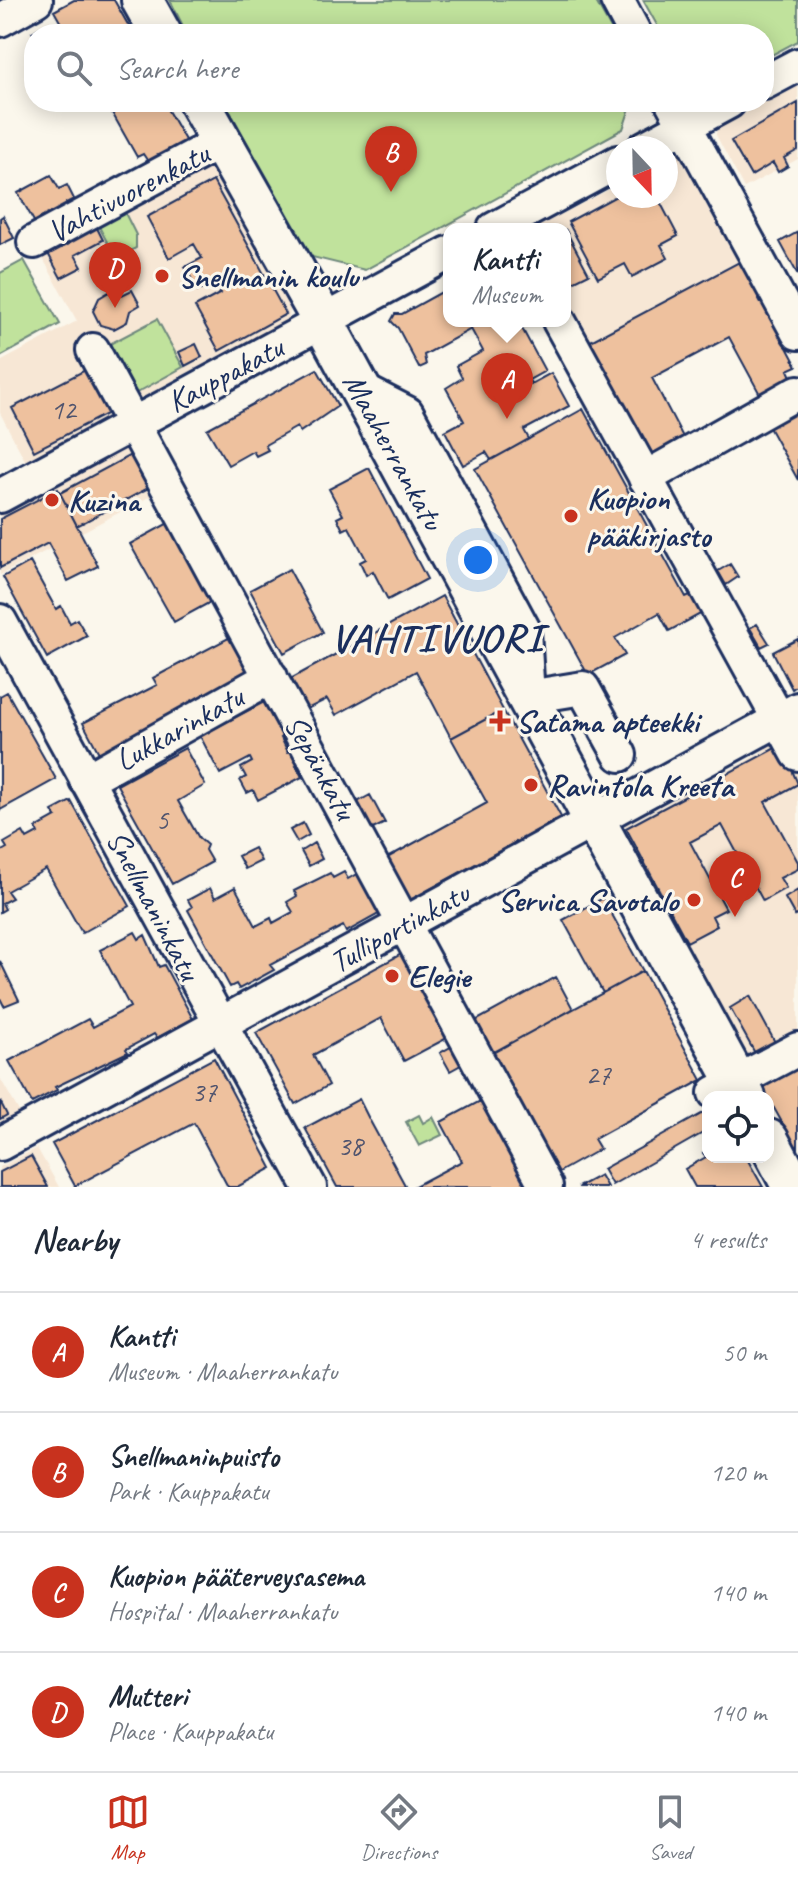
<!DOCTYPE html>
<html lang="en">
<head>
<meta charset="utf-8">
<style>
	body { margin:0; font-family:Caveat,sans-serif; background:#f6f6f7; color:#1f2937 }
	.controls { position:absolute; right:24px; bottom:24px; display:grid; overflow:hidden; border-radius:16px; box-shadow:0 4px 20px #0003 }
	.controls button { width:72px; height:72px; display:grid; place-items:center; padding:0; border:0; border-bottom:2px solid #e0e1e3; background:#fff; color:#1f2937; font:40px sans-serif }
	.compass { position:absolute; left:606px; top:136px; width:72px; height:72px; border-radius:50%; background:#fff; box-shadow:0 4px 20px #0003; rotate:158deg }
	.you { position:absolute; left:478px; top:560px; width:28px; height:28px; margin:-20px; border:6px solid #fff; border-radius:50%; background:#1a73e8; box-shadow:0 0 0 12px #1a73e833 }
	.badge { display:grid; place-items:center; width:52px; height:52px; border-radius:50%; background:#c8321e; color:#fff; font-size:26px; font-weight:700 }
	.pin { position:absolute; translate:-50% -66px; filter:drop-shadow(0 2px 4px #0008) }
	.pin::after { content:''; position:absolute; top:42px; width:28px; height:24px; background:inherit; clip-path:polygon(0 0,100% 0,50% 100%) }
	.popup { position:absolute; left:443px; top:223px; width:128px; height:104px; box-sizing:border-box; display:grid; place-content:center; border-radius:16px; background:#fff; filter:drop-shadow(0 2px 6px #0005); font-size:26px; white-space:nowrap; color:#747a83 }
	.popup b { font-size:30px; color:#1f2937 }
	.popup::after { content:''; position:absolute; left:50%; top:100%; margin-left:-16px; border:16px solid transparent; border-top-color:#fff }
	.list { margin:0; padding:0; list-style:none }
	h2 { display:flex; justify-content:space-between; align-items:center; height:104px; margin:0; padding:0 32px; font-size:34px }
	h2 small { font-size:26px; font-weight:400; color:#747a83 }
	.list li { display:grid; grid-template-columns:52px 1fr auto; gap:24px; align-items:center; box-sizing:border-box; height:120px; padding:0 32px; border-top:2px solid #e0e1e3 }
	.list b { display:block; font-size:30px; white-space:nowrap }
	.list p { margin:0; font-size:26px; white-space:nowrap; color:#747a83 }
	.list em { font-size:26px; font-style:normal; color:#747a83 }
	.icon { flex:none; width:44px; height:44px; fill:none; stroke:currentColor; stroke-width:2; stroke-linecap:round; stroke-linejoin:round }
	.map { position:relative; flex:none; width:798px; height:1187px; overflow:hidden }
	.search { position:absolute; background:#fff; box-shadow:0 4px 20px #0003; left:24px; right:24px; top:24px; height:88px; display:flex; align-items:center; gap:20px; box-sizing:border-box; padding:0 28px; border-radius:32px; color:#747a83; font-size:30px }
	.sheet { height:584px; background:#fff }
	nav { display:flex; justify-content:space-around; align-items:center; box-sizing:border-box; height:112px; border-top:2px solid #e0e1e3; background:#fff; font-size:22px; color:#747a83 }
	nav a { display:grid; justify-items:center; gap:4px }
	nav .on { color:#c8321e }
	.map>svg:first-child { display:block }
	.built { fill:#f7e7d5 }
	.green { fill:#c0e29c; stroke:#6e887d; stroke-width:2 }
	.building { fill:#eec19e; stroke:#1b2f5e; stroke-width:2 }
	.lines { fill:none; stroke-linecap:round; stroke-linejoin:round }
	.minor-casing { stroke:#1b2f5e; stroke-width:38 }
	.major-casing { stroke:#1b2f5e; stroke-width:46 }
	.minor { stroke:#fbf7ec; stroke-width:32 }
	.major { stroke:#fbf7ec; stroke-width:40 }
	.poi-dot { fill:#c8321e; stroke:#fbf7ec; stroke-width:3 }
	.labels { text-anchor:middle; stroke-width:6; stroke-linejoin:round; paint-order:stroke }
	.number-label { font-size:28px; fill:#50546e }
	.street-label { font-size:32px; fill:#1b2f5e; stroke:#fbf7ec }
	.poi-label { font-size:32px; font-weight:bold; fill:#1b2f5e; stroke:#fbf7ec; text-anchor:start }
	.district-label { font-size:40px; font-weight:bold; letter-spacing:2px; fill:#1b2f5e; stroke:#fbf7ec }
</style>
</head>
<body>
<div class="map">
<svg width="798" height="1187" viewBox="0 0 798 1187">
	<rect width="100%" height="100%" fill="#fbf7ec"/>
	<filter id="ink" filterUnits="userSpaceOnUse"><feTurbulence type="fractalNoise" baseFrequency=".0125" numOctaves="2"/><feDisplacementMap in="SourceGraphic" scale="16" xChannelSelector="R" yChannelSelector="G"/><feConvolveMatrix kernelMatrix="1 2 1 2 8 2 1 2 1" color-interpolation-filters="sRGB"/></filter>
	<g filter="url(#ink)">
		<path class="built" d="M798,84V159L744,188L716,135L717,129Z
			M204,150L290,309L289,319L26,462L0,413V362L77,321L34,242Z
			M681,152L741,261L579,348L565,321V229H533L618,185V196H666V160Z
			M141,439L168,487L0,575V514Z
			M798,728V1049L752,1064L649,877L643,873L623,830L625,825L759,754L779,736Z
			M0,1078L21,1115L0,1126Z
			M37,1148L59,1187H0V1167Z"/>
		<path class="green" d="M170,0H595L614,34H187Z
			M643,0H798V41L764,59V34H662Z
			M225,102H632L623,129L365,270L308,256Z
			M121,205L136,235V248L116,259L95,219Z
			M24,260L60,324L0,357V273Z
			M157,319L183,367L131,396L104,347Z
			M419,1115L423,1123L433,1117L442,1135L419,1146L406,1122Z"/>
		<path class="building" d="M74,0H114L131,30L124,34H67L54,11Z
			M43,26L48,34L34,35L32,32Z
			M106,102H163L186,142L149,163L143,154L137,157Z
			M798,103V150L784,158L788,166L778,172L773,163L751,176L731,141Z
			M51,175L59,189L67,185L74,199L66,203L68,207L36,225L18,193Z
			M213,181L286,314L219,351L195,307L221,293L215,282L198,291L185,267L202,258L194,244L169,258L147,217Z
			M618,195L657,196L678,236L661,245L668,258L632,277L625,264L598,278L568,222Z
			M3,216L14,238L0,245V218Z
			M92,218L103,240L75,255L82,267L61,278L43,244Z
			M565,229L589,274L569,284L565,276Z
			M798,232V275L780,242Z
			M741,261L797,366L788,370L793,381L762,398L729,337L652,378L684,439L648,458L587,343Z
			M449,288V321H518L545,371L529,380L531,384L551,373L569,406L524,430L529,439L491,460L486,452L463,465L445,431L464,421L446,388L462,378L456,366L483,351L471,329L424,355L426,365L419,368L398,328L391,321L395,314H402Z
			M132,290L140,305L130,311L127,322L114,329L100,325L93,311L99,298L109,292L122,295Z
			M196,344L202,357L185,366L179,352Z
			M91,367L114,410L34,451L12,408Z
			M317,369L338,406L300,432L297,427L265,445L268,450L256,456L253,451L228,465L207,429Z
			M798,405V480L766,422Z
			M583,409L686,597L696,592L706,611L669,631L659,613L615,638L625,655L588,675L475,469Z
			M136,452L154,485L77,526L60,493Z
			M369,468L427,579L388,600L373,571L366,575L360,562L366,559L349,527L343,530L337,518L343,515L329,489Z
			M58,489L98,566L68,581L48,543L0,568V519Z
			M172,521L216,599L174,622L130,544Z
			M30,562L56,609L61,606L70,623L77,619L87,636L47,658L3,577Z
			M730,564L738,577L726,585L718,571Z
			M289,569L323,632L284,653L250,590Z
			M442,596L503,710L451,738L416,671L336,715L327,699L301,712L285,682Z
			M757,624L769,643L761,647L750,628Z
			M236,634L257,673L100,755L83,723L157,685L153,678Z
			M798,639V685L792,689L773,652Z
			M7,692L56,779L0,810V696Z
			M268,700L286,735L281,738L288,752L293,749L301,763L296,765L302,777L258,800L253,790L247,793L240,780L246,777L241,768L252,762L250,758L220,774L200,736Z
			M503,710L561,817L410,900L387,858L487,803L451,738Z
			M781,745L798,784L765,802L798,862V869L780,878L786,888L763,901L722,825L690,842L726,909L712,916L717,926L687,942L626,828Z
			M185,748L205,785L178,801L199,838L207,845L205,850L212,862L172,884L117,785Z
			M370,795L385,823L369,831L354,804Z
			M71,801L130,906L82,933L46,869L7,891L12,898L2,903L5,909L0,912V852L7,848L4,843L23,832L27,839L38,833L36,828L56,817L52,811Z
			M303,823L309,835L297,842L290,830Z
			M314,843L322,859L309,866L301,851Z
			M254,848L261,861L245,869L238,856Z
			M344,872L348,879L360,872L382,912L346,932L343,926L270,965L274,970L239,989L236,984L230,987L188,910L192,907L188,900L210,888L215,898L235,887L256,926L271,918L273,923L293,912L287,902L297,896L294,891L330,873L333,878Z
			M798,890V914L795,916L785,898Z
			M603,898L643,971L603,993L563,920Z
			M135,932L139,939L145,935L159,967L164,965L193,1019L157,1038L154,1034L126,1049L128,1052L55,1087L57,1090L32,1103L9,1061L88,1019L93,1027L130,1007L100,950Z
			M403,953L449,1037L404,1061L381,1018L313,1055L329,1085L295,1104L256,1033Z
			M0,961L19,1000L4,1006L0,998Z
			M643,971L702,1080L594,1139L600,1149L552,1176L487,1056Z
			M556,977L573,1009L487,1056L470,1024Z
			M750,996L776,1044L756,1055L730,1008Z
			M456,1044L466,1062L450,1071L440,1053Z
			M214,1058L272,1168L237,1187H228L194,1123L75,1186L52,1144Z
			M798,1065V1151L761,1085Z
			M359,1099L369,1119L406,1187H337L305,1128Z
			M484,1099L529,1181L518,1187H413L462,1161L441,1122Z
			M0,1101L7,1115L0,1119Z
			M705,1112L708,1130L612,1185L603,1169Z
			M708,1150V1157H746L763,1187H695L685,1169L706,1157L703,1153Z
			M31,1156L48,1187H0V1172Z
			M600,1175L607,1187H578Z"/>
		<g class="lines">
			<defs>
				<path id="minor" d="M617,0L635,34
					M0,20L36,0
					M764,83L798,65
					M672,102L798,333
					M644,148L729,102
					M494,229L618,162
					M34,242L222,141
					M559,321L798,754
					M93,350L546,1186
					M360,389L407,413L524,630L528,697L583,688L620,755
					M645,478L798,392
					M0,496L449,253
					M0,621L310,1187
					M86,780L271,677
					M715,1093L798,1049
					M0,1144L798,709"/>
				<path id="major" d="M142,0L161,34
					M199,102L323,321L745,1097
					M768,1140L793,1187"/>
			</defs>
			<use href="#minor" class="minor-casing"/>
			<use href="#major" class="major-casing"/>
			<use href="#minor" class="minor"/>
			<use href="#major" class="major"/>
		</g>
	</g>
	<g class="poi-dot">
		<circle cx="162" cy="276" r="8"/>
		<circle cx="52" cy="500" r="8"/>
		<circle cx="571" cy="516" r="8"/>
		<path d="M496 709h8v8h8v8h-8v8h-8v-8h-8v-8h8z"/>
		<circle cx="531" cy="785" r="8"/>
		<circle cx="694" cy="900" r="8"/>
		<circle cx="392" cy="976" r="8"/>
	</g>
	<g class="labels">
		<g class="number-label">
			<text x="63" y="419">12</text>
			<text x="162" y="829">5</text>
			<text x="598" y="1084">27</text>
			<text x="204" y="1101">37</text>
			<text x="350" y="1155">38</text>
		</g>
		<g class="street-label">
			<text transform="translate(128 192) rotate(-28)" y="11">Vahtivuorenkatu</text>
			<text transform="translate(225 374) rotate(-28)" y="11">Kauppakatu</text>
			<text transform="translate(394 451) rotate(61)" y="11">Maaherrankatu</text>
			<text transform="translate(179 728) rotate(-29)" y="11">Lukkarinkatu</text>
			<text transform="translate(321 767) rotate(61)" y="11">Sepänkatu</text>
			<text transform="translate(154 905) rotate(62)" y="11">Snellmaninkatu</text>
			<text transform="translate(399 927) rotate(-29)" y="11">Tulliportinkatu</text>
		</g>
		<g class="poi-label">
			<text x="178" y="287">Snellmanin koulu</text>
			<text x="587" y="509">Kuopion<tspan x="587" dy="37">pääkirjasto</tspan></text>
			<text x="68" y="511">Kuzina</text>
			<text x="516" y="732">Satama apteekki</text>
			<text x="547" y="796">Ravintola Kreeta</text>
			<text x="678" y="911" text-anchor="end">Servica Savotalo</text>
			<text x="408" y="987">Elegie</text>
		</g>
		<g class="district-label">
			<text x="437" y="651">VAHTIVUORI</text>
		</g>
	</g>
</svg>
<div class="controls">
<button><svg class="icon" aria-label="locate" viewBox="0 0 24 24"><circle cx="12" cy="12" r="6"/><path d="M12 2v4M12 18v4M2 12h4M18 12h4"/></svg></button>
</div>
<svg class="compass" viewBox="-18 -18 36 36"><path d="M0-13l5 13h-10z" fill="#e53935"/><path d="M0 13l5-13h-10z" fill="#747a83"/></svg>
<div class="you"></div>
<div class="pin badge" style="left:507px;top:419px">A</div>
<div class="popup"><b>Kantti</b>Museum</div>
<div class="pin badge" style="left:391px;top:192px">B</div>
<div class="pin badge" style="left:735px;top:917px">C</div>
<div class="pin badge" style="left:115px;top:308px">D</div>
<div class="search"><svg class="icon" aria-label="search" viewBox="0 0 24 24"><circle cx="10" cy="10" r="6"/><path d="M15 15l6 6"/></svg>Search here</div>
</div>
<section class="sheet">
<h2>Nearby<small>4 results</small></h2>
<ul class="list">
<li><span class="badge">A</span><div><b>Kantti</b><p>Museum · Maaherrankatu</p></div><em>50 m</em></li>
<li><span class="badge">B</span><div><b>Snellmaninpuisto</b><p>Park · Kauppakatu</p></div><em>120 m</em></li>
<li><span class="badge">C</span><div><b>Kuopion pääterveysasema</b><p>Hospital · Maaherrankatu</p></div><em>140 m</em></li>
<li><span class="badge">D</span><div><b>Mutteri</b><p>Place · Kauppakatu</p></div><em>140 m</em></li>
</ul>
</section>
<nav>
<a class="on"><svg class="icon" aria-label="map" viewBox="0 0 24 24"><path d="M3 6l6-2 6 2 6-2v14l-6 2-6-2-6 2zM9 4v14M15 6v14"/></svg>Map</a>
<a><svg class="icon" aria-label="directions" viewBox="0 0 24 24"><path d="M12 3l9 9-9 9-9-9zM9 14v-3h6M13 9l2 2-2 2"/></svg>Directions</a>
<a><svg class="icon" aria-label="saved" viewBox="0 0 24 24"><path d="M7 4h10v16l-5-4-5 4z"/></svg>Saved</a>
</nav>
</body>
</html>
